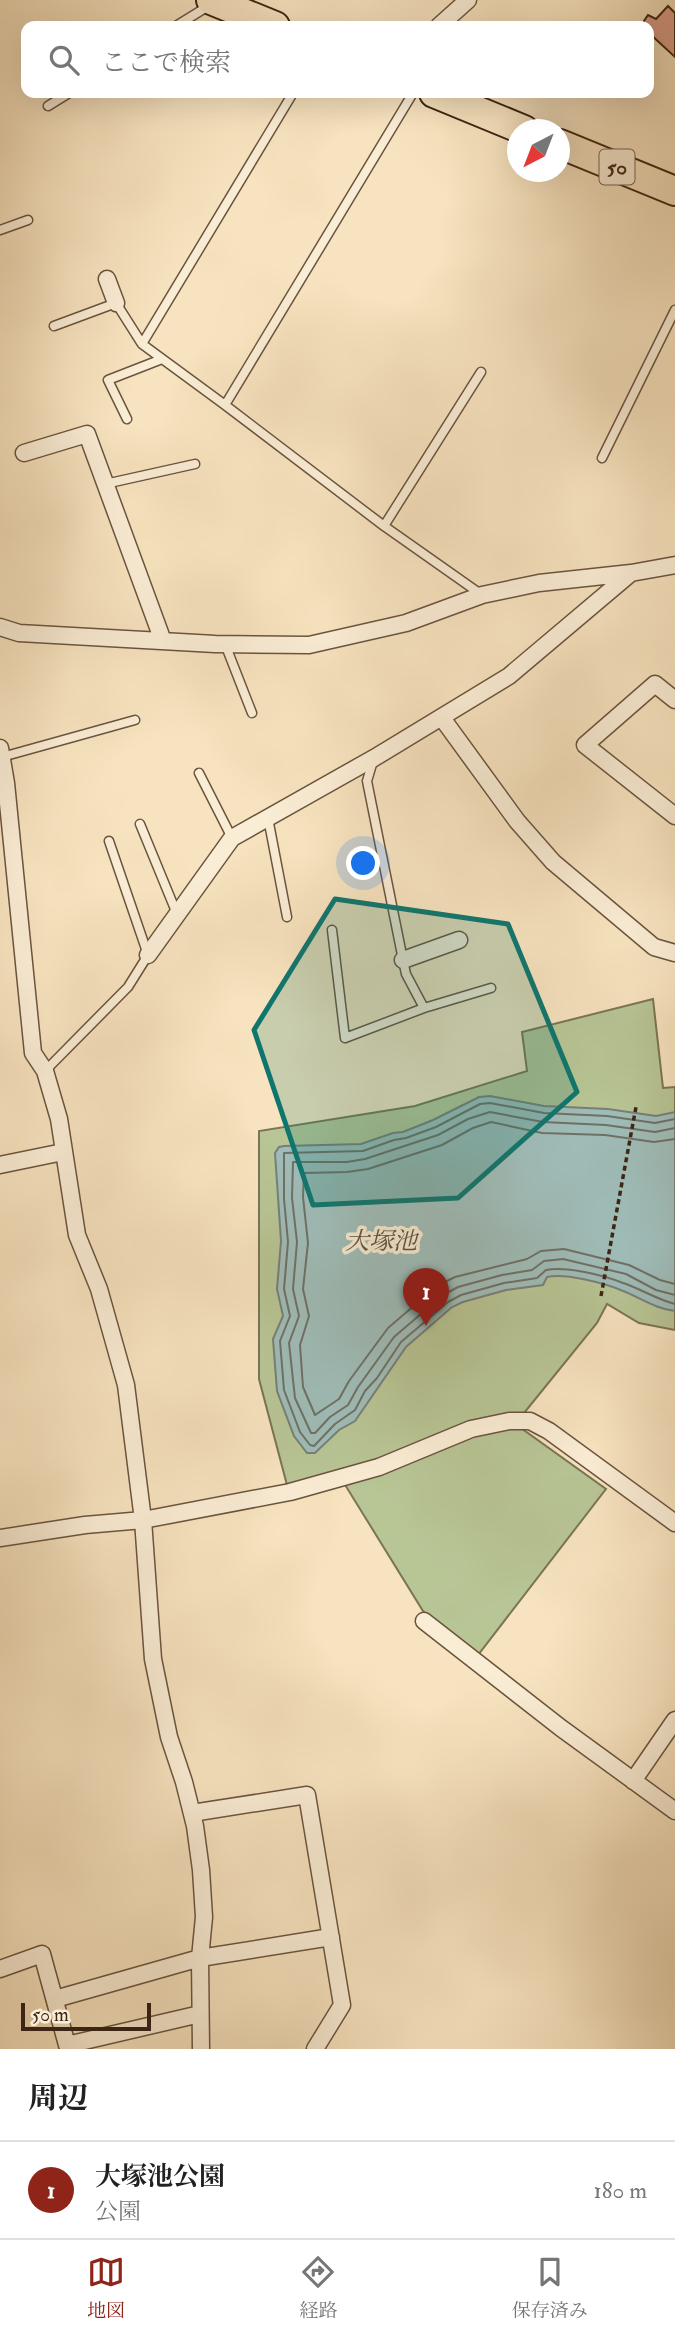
<!DOCTYPE html>
<html lang="ja">
<head>
<meta charset="utf-8">
<style>
	body { margin:0; font-family:"IM FELL Double Pica","Noto Serif JP",serif; background:#f6f6f6; color:#222 }
	.compass { position:absolute; left:507px; top:119px; width:63px; height:63px; border-radius:50%; background:#fff; box-shadow:0 7px 28px #0002; rotate:222deg }
	.scale { position:absolute; left:21px; bottom:18px; width:130px; box-sizing:border-box; padding-left:7px; border:4px solid #3c2513; border-top:0; font-size:19px; line-height:24px; white-space:nowrap; color:#3c2513; -webkit-text-stroke:5px #faedd5; paint-order:stroke }
	.you { position:absolute; left:364px; top:864px; width:24px; height:24px; margin:-18px; border:5px solid #fff; border-radius:50%; background:#1a73e8; box-shadow:0 0 0 10px #1a73e833 }
	.badge { display:grid; place-items:center; width:46px; height:46px; border-radius:50%; background:#8f2418; color:#fff; font-size:23px; font-weight:700 }
	.pin { position:absolute; translate:-50% -58px; filter:drop-shadow(0 2px 4px #0008) }
	.pin::after { content:''; position:absolute; top:37px; width:24px; height:21px; background:inherit; clip-path:polygon(0 0,100% 0,50% 100%) }
	.list { margin:0; padding:0; list-style:none }
	h2 { display:flex; justify-content:space-between; align-items:center; height:91px; margin:0; padding:0 28px; font-size:30px }
	h2 small { font-size:23px; font-weight:400; color:#767676 }
	.list li { display:grid; grid-template-columns:46px 1fr auto; gap:21px; align-items:center; box-sizing:border-box; height:98px; padding:0 28px; border-top:2px solid #e0e0e0 }
	.list b { display:block; font-size:26px; white-space:nowrap }
	.list p { margin:0; font-size:23px; white-space:nowrap; color:#767676 }
	.list em { font-size:23px; font-style:normal; color:#767676 }
	.icon { flex:none; width:38px; height:38px; fill:none; stroke:currentColor; stroke-width:2; stroke-linecap:round; stroke-linejoin:round }
	.map { position:relative; flex:none; width:675px; height:2049px; overflow:hidden }
	.search { position:absolute; background:#fff; box-shadow:0 7px 28px #0002; left:21px; right:21px; top:21px; height:77px; display:flex; align-items:center; gap:18px; box-sizing:border-box; padding:0 24px; border-radius:14px; color:#767676; font-size:26px }
	.sheet { height:189px; background:#fff }
	nav { display:flex; justify-content:space-around; align-items:center; box-sizing:border-box; height:98px; border-top:2px solid #e0e0e0; background:#fff; font-size:19px; color:#767676 }
	nav a { display:grid; justify-items:center; gap:4px }
	nav .on { color:#8f2418 }
	.map>svg:first-child { display:block }
	.park { fill:#b8c595; stroke:#7a7554; stroke-width:2 }
	.water { fill:#9fbdb9; stroke:#778077; stroke-width:2 }
	.lines { fill:none; stroke-linecap:round; stroke-linejoin:round }
	.shore { stroke:#6e7166; stroke-width:2 }
	.building { fill:#dc9e8c; stroke:#3c2513; stroke-width:2 }
	.service-casing { stroke:#6b543e; stroke-width:11 }
	.minor-casing { stroke:#6b543e; stroke-width:19 }
	.trunk-casing { stroke:#3c2513; stroke-width:32 }
	.path { stroke:#3c2513; stroke-width:3.5; stroke-dasharray:5 3.5; stroke-linecap:butt }
	.service { stroke:#faedd5; stroke-width:8 }
	.minor { stroke:#faedd5; stroke-width:16 }
	.trunk { stroke:#f7e3bf; stroke-width:28 }
	.marked { fill:#0f766e; fill-opacity:0.2; stroke:#0f766e; stroke-width:5; stroke-linejoin:round }
	.labels { text-anchor:middle; stroke-width:7; stroke-linejoin:round; paint-order:stroke }
	.shield { fill:#faedd5; stroke:#75614d; stroke-width:2 }
	.shield-label { font-size:21px; font-weight:bold; fill:#3c2513 }
	.water-label { font-size:24px; font-style:italic; fill:#5a5345; stroke:#faedd5 }
</style>
</head>
<body>
<div class="map">
<svg width="675" height="2049" viewBox="0 0 675 2049">
	<rect width="100%" height="100%" fill="#f7e3bf"/>
	<filter id="stains"><feTurbulence type="fractalNoise" baseFrequency=".00286" numOctaves="4"/><feColorMatrix values="0 0 0 0 .2 0 0 0 0 .09 0 0 0 0 .02 0 0 0 .5 -.17"/></filter>
	<radialGradient id="worn" r=".72"><stop offset=".6" stop-color="#630" stop-opacity="0"/><stop offset="1" stop-color="#630" stop-opacity=".3"/></radialGradient>
	<path class="park" d="M653,999L663,1088L675,1087V1330L639,1323L607,1304L597,1323L524,1413L521,1428L606,1489L478,1655L423,1611L339,1475L287,1485L259,1379V1131L415,1106L527,1071L522,1032Z"/>
	<path class="water" d="M490,1096L544,1106L608,1109L656,1116L675,1112V1311C656,1309 641,1298 623,1291C605,1283 565,1273 547,1277L543,1285L506,1290L463,1302L452,1307L406,1347L355,1421L339,1430L315,1453H307L294,1436L277,1391L273,1339L283,1316L277,1289L281,1241L275,1153L279,1147L284,1146L361,1144L393,1133L403,1132L433,1120L479,1097Z"/>
	<g class="lines">
		<path class="shore" d="M675,1119L655,1123L607,1116L544,1113L490,1103L480,1104L436,1127L406,1138L394,1140L363,1151L284,1153V1199L288,1242L284,1289L290,1316L280,1341L284,1390L300,1432L310,1445L314,1446L335,1424L355,1410L365,1391L377,1378L401,1342L448,1302L461,1295L504,1283L537,1278L546,1270C566,1266 603,1275 623,1283C641,1289 656,1299 675,1304
			M675,1128L655,1132L606,1125L543,1122L490,1112L468,1119L438,1135L365,1159L347,1162H293L292,1198L297,1242L293,1289L299,1316L289,1343L295,1398L311,1433H315L330,1417L348,1405L358,1387L394,1337L443,1295L458,1287L502,1275L532,1270L544,1261L563,1259L626,1274L656,1290L675,1295
			M675,1139L654,1142L605,1135L542,1133L491,1122L473,1128L442,1145L368,1169L347,1172L304,1173L303,1197L308,1243L303,1289L309,1316L300,1345L303,1387L315,1415L339,1399L349,1381L388,1328L437,1286L455,1277L527,1259L541,1251L564,1249L629,1265L660,1280L675,1284"/>
	</g>
	<path class="building" d="M668,6L675,13V57L649,33V26H643L644,21L648,15L656,19Z"/>
	<g class="lines">
		<defs>
			<path id="service" d="M176,26L210,5
				M413,93L225,405L384,526L482,595
				M48,106L69,93
				M0,230L28,220
				M54,326L116,303L142,344
				M225,405L142,344L293,93
				M127,419L108,380L162,359
				M602,458L675,310
				M105,484L195,464
				M384,526L481,372
				M225,644L252,713
				M2,757L135,720
				M199,773L232,838
				M268,818L287,917
				M140,824L177,914
				M332,930L345,1038L424,1008L406,974L403,960L367,781L373,761
				M424,1008L491,988
				M45,1071L128,987L148,955L109,841"/>
			<path id="minor" d="M439,26L468,0
				M107,279L116,303
				M24,453L87,434L163,641
				M0,627L19,633L215,644L309,645L406,623L482,595L539,583L631,573L675,565
				M675,700L655,684L585,745L675,816
				M442,718L517,821L553,862L654,947L675,953
				M0,748L6,783L33,1053L45,1071L59,1119L77,1235L99,1289L126,1385L143,1520L153,1659L169,1737L184,1782L195,1826L201,1870L204,1917L200,1958L201,2049
				M148,955L232,838L374,758L509,676L631,573
				M403,960L459,940
				M0,1165L63,1152
				M0,1538L85,1525L143,1520L290,1492L379,1467L471,1429L509,1421H530L549,1431L675,1523
				M424,1621L561,1728L675,1811
				M633,1781L675,1720
				M192,1813L307,1795L342,2005L315,2049
				M0,1969L42,1954L67,2045L200,2014
				M55,1999L200,1958L331,1937"/>
			<path id="trunk" d="M211,0L275,26
				M434,93L524,130
				M560,144L675,191"/>
		</defs>
		<use href="#service" class="service-casing"/>
		<use href="#minor" class="minor-casing"/>
		<use href="#trunk" class="trunk-casing"/>
		<path class="path" d="M601,1296L636,1107"/>
		<use href="#service" class="service"/>
		<use href="#minor" class="minor"/>
		<use href="#trunk" class="trunk"/>
	</g>
	<path class="marked" d="M335,899L508,924L577,1092L458,1198L313,1205L254,1030Z"/>
	<g class="labels">
		<rect class="shield" x="599.5" y="149.5" width="35" height="35" rx="5"/>
		<g class="shield-label">
			<text x="617" y="174">50</text>
		</g>
		<g class="water-label">
			<text x="381" y="1249">大塚池</text>
		</g>
	</g>
	<rect width="100%" height="100%" filter="url(#stains)"/>
	<rect width="100%" height="100%" fill="url(#worn)"/>
</svg>
<svg class="compass" viewBox="-18 -18 36 36"><path d="M0-13l5 13h-10z" fill="#e53935"/><path d="M0 13l5-13h-10z" fill="#767676"/></svg>
<div class="scale">50 m</div>
<div class="you"></div>
<div class="pin badge" style="left:426px;top:1326px">1</div>
<div class="search"><svg class="icon" aria-label="search" viewBox="0 0 24 24"><circle cx="10" cy="10" r="6"/><path d="M15 15l6 6"/></svg>ここで検索</div>
</div>
<section class="sheet">
<h2>周辺<small></small></h2>
<ul class="list">
<li><span class="badge">1</span><div><b>大塚池公園</b><p>公園</p></div><em>180 m</em></li>
</ul>
</section>
<nav>
<a class="on"><svg class="icon" aria-label="map" viewBox="0 0 24 24"><path d="M3 6l6-2 6 2 6-2v14l-6 2-6-2-6 2zM9 4v14M15 6v14"/></svg>地図</a>
<a><svg class="icon" aria-label="directions" viewBox="0 0 24 24"><path d="M12 3l9 9-9 9-9-9zM9 14v-3h6M13 9l2 2-2 2"/></svg>経路</a>
<a><svg class="icon" aria-label="saved" viewBox="0 0 24 24"><path d="M7 4h10v16l-5-4-5 4z"/></svg>保存済み</a>
</nav>
</body>
</html>
